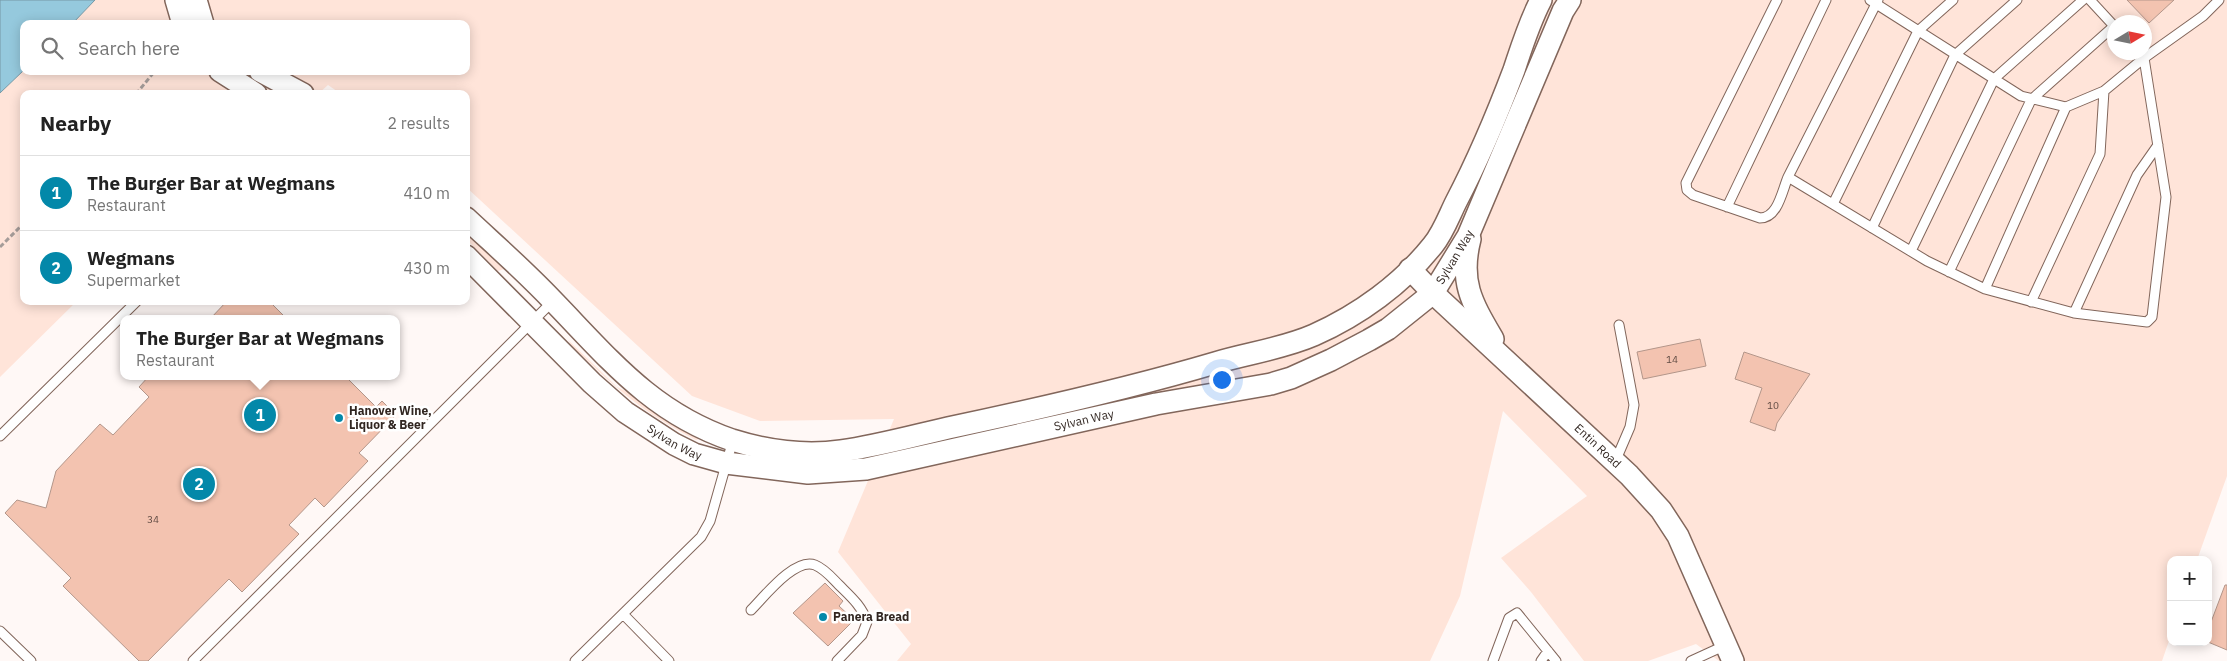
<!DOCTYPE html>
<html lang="en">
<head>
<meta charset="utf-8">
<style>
	body { margin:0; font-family:"IBM Plex Sans",sans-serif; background:#f6f6f6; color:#222 }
	.controls { position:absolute; right:15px; bottom:15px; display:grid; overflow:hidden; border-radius:10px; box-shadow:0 2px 12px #0003 }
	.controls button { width:45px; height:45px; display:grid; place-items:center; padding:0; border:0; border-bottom:1px solid #e0e0e0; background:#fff; color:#222; font:25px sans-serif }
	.compass { position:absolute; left:2107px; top:15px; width:45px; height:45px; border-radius:50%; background:#fff; box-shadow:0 2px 12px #0003; rotate:80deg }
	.you { position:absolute; left:1221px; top:379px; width:18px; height:18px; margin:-12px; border:4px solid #fff; border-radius:50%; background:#1a73e8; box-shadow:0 0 0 8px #1a73e833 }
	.badge { display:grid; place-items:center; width:32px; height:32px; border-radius:50%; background:#0388a9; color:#fff; font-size:16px; font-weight:700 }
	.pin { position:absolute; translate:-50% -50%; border:2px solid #fff; box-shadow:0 1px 5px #0006 }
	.popup { position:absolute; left:120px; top:315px; width:280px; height:65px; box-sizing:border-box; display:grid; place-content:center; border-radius:10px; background:#fff; filter:drop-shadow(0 1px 4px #0005); font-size:16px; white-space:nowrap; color:#767676 }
	.popup b { font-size:19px; color:#222 }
	.popup::after { content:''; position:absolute; left:50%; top:100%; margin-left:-10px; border:10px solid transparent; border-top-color:#fff }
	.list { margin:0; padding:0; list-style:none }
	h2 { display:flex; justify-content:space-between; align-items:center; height:65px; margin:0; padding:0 20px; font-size:21px }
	h2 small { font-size:16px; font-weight:400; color:#767676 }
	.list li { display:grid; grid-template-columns:32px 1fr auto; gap:15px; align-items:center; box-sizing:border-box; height:75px; padding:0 20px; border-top:1px solid #e0e0e0 }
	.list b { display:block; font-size:19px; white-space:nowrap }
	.list p { margin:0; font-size:16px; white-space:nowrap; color:#767676 }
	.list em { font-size:16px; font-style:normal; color:#767676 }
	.icon { flex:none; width:28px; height:28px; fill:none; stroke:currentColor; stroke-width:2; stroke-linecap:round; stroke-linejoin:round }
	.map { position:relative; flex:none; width:2227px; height:661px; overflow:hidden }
	.search { position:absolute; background:#fff; box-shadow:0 2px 12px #0003; left:20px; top:20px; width:450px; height:55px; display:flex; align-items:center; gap:12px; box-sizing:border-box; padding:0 18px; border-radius:10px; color:#767676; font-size:19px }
	.panel { position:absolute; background:#fff; box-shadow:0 2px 12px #0003; left:20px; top:90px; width:450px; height:215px; border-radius:10px }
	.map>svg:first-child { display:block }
	.green { fill:#ffe4d9; fill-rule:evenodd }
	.water { fill:#95c9dd; stroke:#7798a5 }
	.building { fill:#f3c3b0; stroke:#b3968a }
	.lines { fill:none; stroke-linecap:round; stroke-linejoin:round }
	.service-casing { stroke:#82665b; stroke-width:11 }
	.tertiary-casing { stroke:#82665b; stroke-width:24 }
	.path { stroke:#a59c99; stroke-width:3; stroke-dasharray:5 2.5; stroke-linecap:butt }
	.service { stroke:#fff; stroke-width:9 }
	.tertiary { stroke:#fff; stroke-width:21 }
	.poi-dot { fill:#0388a9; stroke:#fff; stroke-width:2 }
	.labels { text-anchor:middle; stroke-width:5; stroke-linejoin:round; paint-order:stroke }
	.number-label { font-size:10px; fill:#624d45 }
	.street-label { font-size:12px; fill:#312621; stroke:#fff }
	.poi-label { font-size:12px; font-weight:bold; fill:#312621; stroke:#fff; text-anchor:start }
</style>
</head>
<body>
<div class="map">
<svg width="2227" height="661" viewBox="0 0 2227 661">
	<rect width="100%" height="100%" fill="#fff8f6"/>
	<path class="green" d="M95,0H2227V476L2197,560H2171V635L2162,661H1719L1696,644L1648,661H1584L1531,592L1501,558L1587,496L1503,411L1460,596L1430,661H897L911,644L838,552L894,419L760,421L692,396L466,187V94H341L328,85L318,94H24V301H77L0,377V93L24,70L466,71V24H72ZM2114,22H2144V52H2114Z
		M466,227L505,267L504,269L498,271L466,239Z
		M568,340L617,387L649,402L699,439L696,440C652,417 625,397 589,362C583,356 572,348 568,340Z"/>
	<path class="water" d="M0,0H95L72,24H24V70L0,93Z"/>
	<path class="building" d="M2127,0H2174L2149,23Z
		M227,301H269L287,319H210Z
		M1700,339L1706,366L1643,379L1637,352Z
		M1744,352L1810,374L1777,423L1775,431L1750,422L1762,388L1735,379Z
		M149,376H345L376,407L382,401L396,415L359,453L368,461L324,507L315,498L289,525L299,534L242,592L229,579L148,661H139L63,586L71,578L5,513L17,500L46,508L56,471L100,424L113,435L149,397L139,387Z
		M825,583L843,601L839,606L854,620L828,646L793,613Z
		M2225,585H2227V650L2208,642V630Z"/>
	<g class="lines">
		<defs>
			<path id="service" d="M1777,0L1686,183L1687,190L1693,195L1760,218C1778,218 1782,191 1788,177L1927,261L1985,289L2074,313L2147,322L2152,317L2166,197L2144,58L2139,52
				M1870,0L2021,96L2066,107L2104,91L2144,58L2203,16L2219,0
				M2090,0L2114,26
				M1788,177L1878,0
				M1833,204L1918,31L1953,0
				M1727,207L1826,0
				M1872,228L1955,55L2017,0
				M1911,251L1994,79L2083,0
				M1949,272L2031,100L2114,26
				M1985,289L2066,107
				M2031,302L2100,154L2104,91
				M2074,313L2137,175L2158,145
				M0,436L137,301
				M1615,462L1630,427L1634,405L1619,325
				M751,610C764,597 795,557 815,565C825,569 832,578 839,585C850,596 862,606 867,622L862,635L837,661
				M623,614L669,661
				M0,631L31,661
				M193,661L553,301
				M575,661L701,537L710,521L733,440
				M1493,661L1509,618L1517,613L1556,661
				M1541,661L1548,651
				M1691,661L1726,645"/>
			<g id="tertiary">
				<path d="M176,0L183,24"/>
				<path d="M196,0L203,24"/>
				<path d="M220,71L256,94"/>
				<path d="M260,71L303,94"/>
				<path d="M466,218C496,246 527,273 555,303C611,361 653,413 732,440C767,451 804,456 841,451C877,446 913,436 948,428C1038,409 1127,389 1215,363C1248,353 1282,349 1314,335C1359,315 1402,284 1433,245C1443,233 1449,216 1456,202C1478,160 1497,115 1514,70C1522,46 1529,23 1541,0"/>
				<path d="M1470,239C1459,282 1472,303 1493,339"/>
				<path id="s1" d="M466,256L592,383L625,412L674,444L694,454L726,463L808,473L866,469L1156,404L1271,384L1291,378L1331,360L1369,340L1388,329L1433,293L1468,236L1563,11L1570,0"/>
				<path id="s2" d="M1410,269L1433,293L1629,475L1661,510L1678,536L1733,661"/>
			</g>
		</defs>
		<use href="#service" class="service-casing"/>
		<use href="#tertiary" class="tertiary-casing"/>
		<path class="path" d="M136,94L155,71
			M0,247L24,223"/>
		<use href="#service" class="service"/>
		<use href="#tertiary" class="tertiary"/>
	</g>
	<g class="poi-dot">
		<circle cx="339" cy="418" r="5"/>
		<circle cx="823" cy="617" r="5"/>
	</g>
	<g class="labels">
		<g class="number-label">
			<text x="1672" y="363">14</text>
			<text x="1773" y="409">10</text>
			<text x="153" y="523">34</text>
		</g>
		<g class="street-label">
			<text dy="4" stroke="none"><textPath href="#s1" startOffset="1121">Sylvan Way</textPath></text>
			<text dy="4" stroke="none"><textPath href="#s1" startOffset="701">Sylvan Way</textPath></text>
			<text dy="4" stroke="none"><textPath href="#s1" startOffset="281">Sylvan Way</textPath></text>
			<text dy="4" stroke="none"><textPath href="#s2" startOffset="258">Entin Road</textPath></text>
		</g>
		<g class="poi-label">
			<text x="349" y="415">Hanover Wine,<tspan x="349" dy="14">Liquor &amp; Beer</tspan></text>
			<text x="833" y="621">Panera Bread</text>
		</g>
	</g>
</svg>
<div class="controls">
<button>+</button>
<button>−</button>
</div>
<svg class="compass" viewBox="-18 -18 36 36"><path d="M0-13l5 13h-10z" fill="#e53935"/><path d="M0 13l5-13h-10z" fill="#767676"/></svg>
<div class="you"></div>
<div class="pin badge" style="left:260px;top:415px">1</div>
<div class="popup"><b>The Burger Bar at Wegmans</b>Restaurant</div>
<div class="pin badge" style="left:199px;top:484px">2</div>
<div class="search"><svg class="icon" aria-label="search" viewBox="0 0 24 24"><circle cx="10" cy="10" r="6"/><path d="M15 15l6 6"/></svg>Search here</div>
<section class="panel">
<h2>Nearby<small>2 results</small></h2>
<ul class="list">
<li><span class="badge">1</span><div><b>The Burger Bar at Wegmans</b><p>Restaurant</p></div><em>410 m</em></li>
<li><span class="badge">2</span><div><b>Wegmans</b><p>Supermarket</p></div><em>430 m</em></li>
</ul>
</section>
</div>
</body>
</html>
